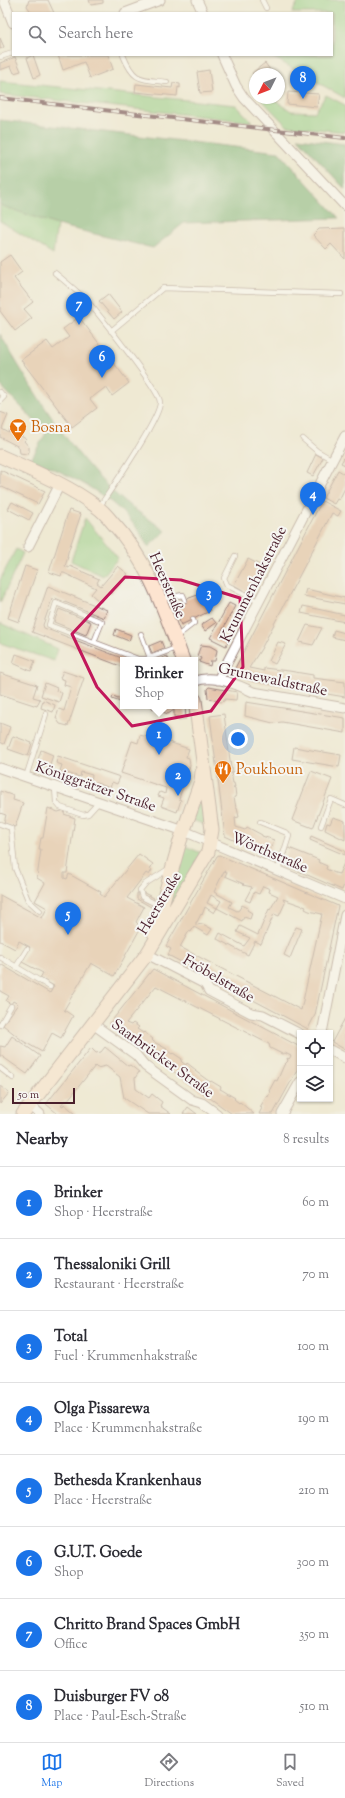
<!DOCTYPE html>
<html lang="en">
<head>
<meta charset="utf-8">
<style>
	body { margin:0; font-family:"Sorts Mill Goudy",serif; background:#f7f7f7; color:#2b2b33 }
	.controls { position:absolute; right:12px; bottom:12px; display:grid; overflow:hidden; border-radius:0px; box-shadow:0 1px 3px #0004 }
	.controls button { width:36px; height:36px; display:grid; place-items:center; padding:0; border:0; border-bottom:1px solid #e1e1e2; background:#fff; color:#2b2b33; font:20px sans-serif }
	.compass { position:absolute; left:249px; top:68px; width:36px; height:36px; border-radius:50%; background:#fff; box-shadow:0 1px 3px #0004; rotate:228deg }
	.scale { position:absolute; left:12px; bottom:10px; width:63px; box-sizing:border-box; padding-left:4px; border:2px solid #4a1f2b; border-top:0; font-size:11px; line-height:14px; white-space:nowrap; color:#4a1f2b; -webkit-text-stroke:3px #f6f6f2; paint-order:stroke }
	.you { position:absolute; left:238px; top:739px; width:14px; height:14px; margin:-10px; border:3px solid #fff; border-radius:50%; background:#1a73e8; box-shadow:0 0 0 6px #1a73e833 }
	.badge { display:grid; place-items:center; width:26px; height:26px; border-radius:50%; background:#1a73e8; color:#fff; font-size:13px; font-weight:700 }
	.pin { position:absolute; translate:-50% -33px; filter:drop-shadow(0 1px 2px #0008) }
	.pin::after { content:''; position:absolute; top:21px; width:14px; height:12px; background:inherit; clip-path:polygon(0 0,100% 0,50% 100%) }
	.popup { position:absolute; left:120px; top:657px; width:78px; height:52px; box-sizing:border-box; display:grid; place-content:center; border-radius:0px; background:#fff; filter:drop-shadow(0 1px 3px #0005); font-size:13px; white-space:nowrap; color:#7c7c81 }
	.popup b { font-size:15px; color:#2b2b33 }
	.popup::after { content:''; position:absolute; left:50%; top:100%; margin-left:-8px; border:8px solid transparent; border-top-color:#fff }
	.list { margin:0; padding:0; list-style:none }
	h2 { display:flex; justify-content:space-between; align-items:center; height:52px; margin:0; padding:0 16px; font-size:17px }
	h2 small { font-size:13px; font-weight:400; color:#7c7c81 }
	.list li { display:grid; grid-template-columns:26px 1fr auto; gap:12px; align-items:center; box-sizing:border-box; height:72px; padding:0 16px; border-top:1px solid #e1e1e2 }
	.list b { display:block; font-size:15px; white-space:nowrap }
	.list p { margin:0; font-size:13px; white-space:nowrap; color:#7c7c81 }
	.list em { font-size:13px; font-style:normal; color:#7c7c81 }
	.icon { flex:none; width:22px; height:22px; fill:none; stroke:currentColor; stroke-width:2; stroke-linecap:round; stroke-linejoin:round }
	.map { position:relative; flex:none; width:345px; height:1114px; overflow:hidden }
	.search { position:absolute; background:#fff; box-shadow:0 1px 3px #0004; left:12px; right:12px; top:12px; height:44px; display:flex; align-items:center; gap:10px; box-sizing:border-box; padding:0 14px; border-radius:0px; color:#7c7c81; font-size:15px }
	.sheet { height:628px; background:#fff }
	nav { display:flex; justify-content:space-around; align-items:center; box-sizing:border-box; height:56px; border-top:1px solid #e1e1e2; background:#fff; font-size:11px; color:#7c7c81 }
	nav a { display:grid; justify-items:center; gap:2px }
	nav .on { color:#1a73e8 }
	.map>svg:first-child { display:block }
	.green { fill:#8fcd84; stroke:#6c7658 }
	.forest { fill:#73b072; stroke:#5e684e }
	.building { fill:#e1b89a; fill-rule:evenodd }
	.lines { fill:none; stroke-linecap:round; stroke-linejoin:round }
	.lane-casing { stroke:#9c847f; stroke-width:6 }
	.street-casing { stroke:#9c847f; stroke-width:11 }
	.secondary-casing { stroke:#9c847f; stroke-width:15 }
	.lane { stroke:#fff; stroke-width:4.5 }
	.street { stroke:#fff; stroke-width:9 }
	.secondary { stroke:#fde4d0; stroke-width:13 }
	.rail-casing { stroke:#4a1f2b; stroke-width:4 }
	.rail { stroke:#f6f6f2; stroke-width:2.5; stroke-dasharray:8; stroke-linecap:butt }
	.marked { fill:none; stroke:#c2185b; stroke-width:3; stroke-linejoin:round }
	.labels { text-anchor:middle; stroke-width:4; stroke-linejoin:round; paint-order:stroke }
	.food-label { font-size:15px; fill:#c56008; stroke:#f6f6f2; text-anchor:start }
	.street-label { font-size:15px; fill:#4a1f2b; stroke:#f6f6f2 }
</style>
</head>
<body>
<div class="map">
<svg width="345" height="1114" viewBox="0 0 345 1114">
	<rect width="100%" height="100%" fill="#f6f6f2"/>
	<filter id="ink" filterUnits="userSpaceOnUse"><feTurbulence type="fractalNoise" baseFrequency=".025" numOctaves="2"/><feDisplacementMap in="SourceGraphic" scale="8" xChannelSelector="R" yChannelSelector="G"/><feConvolveMatrix kernelMatrix="1 2 1 2 8 2 1 2 1" color-interpolation-filters="sRGB"/></filter>
	<filter id="wash" filterUnits="userSpaceOnUse"><feTurbulence type="fractalNoise" baseFrequency=".012" numOctaves="4" result="noise"/><feDisplacementMap in="SourceGraphic" scale="16" xChannelSelector="R" yChannelSelector="G"/><feGaussianBlur stdDeviation="0.9" result="paint"/><feColorMatrix in="noise" values="0 0 0 0 0 0 0 0 0 0 0 0 0 0 0 0 0 1.4 0 .05"/><feComposite in="paint" operator="in"/></filter>
	<g filter="url(#wash)">
		<rect width="100%" height="100%" fill="#efe9d3"/>
		<path class="green" d="M299,0H345V98L269,55H332V13H292Z
			M0,81L236,105L252,122L0,94Z
			M326,95L345,105V132L287,126L260,98H272L291,111L315,112Z
			M0,205L57,225L53,254L0,221Z
			M85,518L118,558L103,576L71,561Z
			M16,549L23,553L0,603V580Z
			M0,623L58,649L54,661L0,643Z
			M202,792L208,826L192,820Z
			M183,845L201,853L166,916Z"/>
		<path class="forest" d="M0,120L279,152L339,218L184,223L153,248L57,225L0,205Z
			M298,138L345,144V189Z
			M0,334C32,389 71,454 119,497C134,510 151,520 166,531L148,547C144,540 140,532 135,526C109,493 69,475 31,459L46,433L0,385Z"/>
		<g id="blocks">
			<path class="building" d="M29,0H48L54,13H32L27,6Z
				M89,0H103V3L91,5Z
				M0,38L4,47L0,49Z
				M33,55L40,75L34,78L27,58Z
				M58,55H108L113,69L90,78L84,62L63,70Z
				M15,57L21,71L14,73L11,66L0,70V63Z
				M265,63L273,74H255V77L252,73Z
				M209,70L212,92L200,93L197,72Z
				M173,83L180,84V88L178,87L177,96L135,92L136,84L172,88Z
				M288,92L319,94L317,107L287,104Z
				M345,228V259L331,244L326,249L313,235L319,229Z
				M10,255L22,272L14,278L33,302L24,309L32,318L15,331L0,311V262Z
				M108,294L122,312L114,319L99,301Z
				M79,317L129,383L112,396L106,387L90,399L97,408L72,427L21,360L47,341L53,349L69,337L63,329Z
				M0,412L8,415L2,429L9,433L10,430L26,439L24,441L29,447V452L26,454L20,453L19,447L0,437Z
				M316,454L323,458L313,476L307,473Z
				M345,456V465L341,463Z
				M0,470L45,491L38,504L0,486Z
				M338,470L345,474V488L339,500L337,499L334,504L323,498Z
				M322,501L341,511L338,516L332,513L261,649L249,668L264,671V668L289,671L313,675V678L345,682V697L251,681L233,672Z
				M12,502L33,513L29,520L8,509Z
				M69,510L81,514L68,552L67,557H68L65,566L69,568L70,566L99,579L97,583L101,586L118,566L128,574L110,594L108,593L100,602L91,594L96,588L64,573H62L61,576L49,572Z
				M248,559L266,568L256,588L248,593L234,585Z
				M25,566L37,570L19,622L8,618Z
				M48,586L107,610L104,618L55,598L52,599L43,625L44,628L127,660H123V667L32,632Z
				M306,589L345,598V604L304,596Z
				M203,593L210,611L181,625L173,604Z
				M229,603L235,606L220,635L229,639L226,646L210,638Z
				M303,606L345,615V622L301,613Z
				M59,609L91,622L86,635L54,622Z
				M212,618L216,623L205,631L201,625Z
				M307,625L322,628L313,645L299,642Z
				M116,629L131,635L129,641L114,635Z
				M334,630L345,633V640L332,637Z
				M161,641L164,648L152,653L149,646Z
				M278,642L286,644L275,664L269,661Z
				M201,645L210,646L217,650L215,661H211L210,666L199,662L201,658L197,656Z
				M16,654L35,661L31,671L13,663Z
				M167,656L169,660H157Z
				M63,671L84,678L68,726L60,724L56,718L59,709L64,711L71,687L64,685L65,680L60,678Z
				M0,673L37,685L33,697L40,699L37,706L0,694Z
				M45,683L57,688L56,691L62,693L59,702L41,696Z
				M209,687L237,692L236,700L225,699L224,701L221,702L208,698L207,689Z
				M113,696L123,700V703L112,699Z
				M43,700L55,705L53,712L41,708Z
				M246,702L345,718V733L282,722L273,723L245,716Z
				M153,706H185L186,719L178,720V717H174V710L168,714L152,708Z
				M224,714L231,768H232L233,772L231,773L233,783H234L235,787H233L235,788L236,797H234L236,808H237L239,817L235,818L236,827L245,830L247,827L262,835V836L274,840L268,856L225,836L210,716Z
				M0,723L10,727L4,744L0,742Z
				M140,735L147,737L148,735L189,749L186,757L189,758L190,765L179,799L181,800L177,812L161,806L164,798L158,796L160,792L165,794L166,788L121,773L132,741L138,743Z
				M13,736L32,743L28,756L8,749Z
				M294,747L341,755L339,767L292,759Z
				M41,750L53,755L49,767L37,763Z
				M58,756L120,777L117,784L112,782L110,788L91,781L92,775L81,772L80,777L60,771L62,765L56,763Z
				M311,771L332,779L313,828L292,820Z
				M0,791L14,796L13,800L23,803L15,827L4,823L6,815L0,813Z
				M48,808L58,812L65,810L64,814L75,818L67,873H64V878L67,879L69,874L101,892L100,894L104,897L139,854L153,864L150,869L152,870L149,875L146,873L127,898L144,907L136,922L138,924L137,926L140,929L114,976L91,963L64,1010L73,1016L61,1038L52,1033L42,1052L23,1041L3,1025L18,1004L13,1001L11,1004L6,1001L9,996L0,991V966L2,965L50,993L54,986L40,978L43,973L22,962L30,947L19,941L15,949L0,941V895L42,918L47,908L35,901L45,883L37,878L41,849H39L41,838H43Z
				M333,817L345,821V840L325,830L327,823L330,824Z
				M311,836L345,851V855L310,840Z
				M289,848L319,860L318,862L327,866L326,869L335,873L339,874L345,861V882L342,890L282,864Z
				M219,855L338,906L315,1015L308,1029L168,955L171,949L166,946L217,856ZM224,871L227,872L225,876L244,884L243,885L252,887L245,900L250,902L254,892L259,894L263,886L270,889L269,892L278,896L270,910L269,909L258,935L240,926L237,932L250,938L244,946L220,933L217,939L248,955L255,941L261,944L274,914L279,916L285,903L283,899L306,907L305,909L309,911L322,914L301,1010L180,947L189,931L191,932L194,927L208,935L212,929L203,924L196,925V922H197L201,914L202,915L205,907L214,913L217,908L242,921L244,917L250,919L252,913L247,910L248,908L242,905L239,910L237,911L229,907L232,902L214,892ZM211,895L221,901L217,908L207,903Z
				M137,893H144L154,898L151,907L137,899Z
				M296,927L302,929L290,958L284,955Z
				M153,969L300,1047V1065L273,1114H259L262,1108L260,1107L267,1096L268,1097L270,1092L269,1091L275,1080L277,1081L284,1065L288,1061L287,1058L289,1059L291,1056L285,1053L282,1054L270,1048L269,1044L156,986L126,1023L131,1025L133,1023L139,1027L137,1029L143,1033L144,1032L153,1039L152,1040L154,1042L167,1049L166,1050L172,1054L173,1053L182,1059L181,1061L183,1063L186,1065L187,1063L196,1070L195,1071L210,1082L211,1081L221,1087L220,1089L222,1090L235,1098L234,1099L239,1103L240,1102L254,1114H232L111,1026L110,1023Z
				M345,1018V1048L344,1049L332,1042Z
				M12,1036L40,1056L27,1074L0,1055V1046L5,1047Z
				M105,1047L128,1066L130,1065L139,1072L135,1078L136,1089L149,1098L152,1094L162,1102L160,1106L171,1114H148L124,1098L120,1077L106,1066L97,1068L95,1066L67,1101L65,1100L61,1105L63,1106L64,1104L76,1114H58L46,1104L91,1048L96,1053L101,1052Z
				M0,1086L9,1093L0,1104Z
				M188,1107L197,1114H183Z"/>
		</g>
	</g>
	<g filter="url(#ink)">
		<use href="#blocks" fill-opacity="0" stroke="#9c847f" stroke-width="1"/>
		<g class="lines">
			<defs>
				<path id="lane" d="M262,0L266,8
					M123,55C134,82 140,79 167,82
					M0,57L13,53
					M55,273C66,282 77,291 87,301C98,313 160,391 160,402C161,418 111,489 100,506
					M111,331L163,288L341,294
					M0,392L4,397L0,401
					M303,439L317,451L333,460
					M235,556L224,578L227,585L259,602
					M160,599L183,595L185,600
					M141,634L150,658
					M176,637L194,623L193,620
					M94,642L102,622L56,603L49,625L138,659H147L176,648
					M26,777L46,714
					M55,787L56,802L60,807L83,815L88,814L99,802
					M260,822L287,833L289,836L278,870
					M0,824L11,828L15,868L28,900L40,911
					M321,826L331,799L345,805
					M160,906L142,897L140,890L145,884L170,868
					M0,957L50,987
					M16,967L27,949
					M0,1025L11,1006
					M0,1068L13,1078"/>
				<path id="street" d="M4,0L13,23
					M197,0L203,13
					M125,13L160,0
					M222,55L236,86L244,98L345,206
					M28,547L60,484
					M218,680L345,436
					M195,681C213,674 237,684 253,692L345,708
					M0,768L184,831L345,899
					M147,954L205,984L209,991L251,1013L263,1015L300,1034
					M93,1024L136,1055L145,1066L192,1100L202,1103L217,1114
					M322,1033L345,915
					M330,1050L345,1058
					M30,1105L40,1114
					M282,1114L300,1082"/>
				<path id="secondary" d="M0,456C33,471 68,485 97,507C103,511 108,517 112,522C148,560 165,612 183,660
					M154,933L180,841L201,781L202,772
					M23,1114L147,954L208,852L212,830L195,700"/>
			</defs>
			<use href="#lane" class="lane-casing"/>
			<use href="#street" class="street-casing"/>
			<use href="#secondary" class="secondary-casing"/>
			<use href="#lane" class="lane"/>
			<use href="#street" class="street"/>
			<use href="#secondary" class="secondary"/>
			<defs>
				<path id="rail" d="M0,98L345,138"/>
			</defs>
			<use href="#rail" class="rail-casing"/>
			<use href="#rail" class="rail"/>
		</g>
	</g>
	<path d="M0 0H345V1114H0ZM125,577L181,580L240,598L243,667L211,711L132,726L97,687L72,634Z" fill="#efe9d3" fill-opacity=".55" fill-rule="evenodd"/>
	<path class="marked" d="M125,577L181,580L240,598L243,667L211,711L132,726L97,687L72,634Z"/>
	<defs>
		<symbol id="bar-pin" viewBox="-11 -11 22 30"><path d="M0 17L-7.5 6A9.5 9.5 0 1 1 7.5 6Z" fill="#e8710a" stroke="#f6f6f2"/><path d="M-6-5H6L.8 .8V4.5H3.5V6h-7V4.5H-.8V.8Z" fill="#fff"/></symbol>
		<symbol id="restaurant-pin" viewBox="-11 -11 22 30"><path d="M0 17L-7.5 6A9.5 9.5 0 1 1 7.5 6Z" fill="#e8710a" stroke="#f6f6f2"/><path d="M-5-6h1v4h1v-4h1v4h1v-4h1v5L-1.5 .5V6h-2V.5L-5-1ZM5-6V6H3V1.5H1.5Q1.5-4 5-6Z" fill="#fff"/></symbol>
	</defs>
	<g fill-rule="evenodd">
		<use href="#bar-pin" x="8" y="417" width="20" height="27"/>
		<use href="#restaurant-pin" x="213" y="759" width="20" height="27"/>
	</g>
	<g class="labels">
		<g class="food-label">
			<text x="31" y="432">Bosna</text>
			<text x="236" y="774">Poukhoun</text>
		</g>
		<g class="street-label">
			<text transform="translate(253 584) rotate(-63)" y="5">Krummenhakstraße</text>
			<text transform="translate(168 585) rotate(66)" y="5">Heerstraße</text>
			<text transform="translate(273 679) rotate(12)" y="5">Grunewaldstraße</text>
			<text transform="translate(96 786) rotate(19)" y="5">Königgrätzer Straße</text>
			<text transform="translate(270 852) rotate(23)" y="5">Wörthstraße</text>
			<text transform="translate(159 903) rotate(-59)" y="5">Heerstraße</text>
			<text transform="translate(219 978) rotate(30)" y="5">Fröbelstraße</text>
			<text transform="translate(163 1058) rotate(36)" y="5">Saarbrücker Straße</text>
		</g>
	</g>
</svg>
<div class="controls">
<button><svg class="icon" aria-label="locate" viewBox="0 0 24 24"><circle cx="12" cy="12" r="6"/><path d="M12 2v4M12 18v4M2 12h4M18 12h4"/></svg></button>
<button><svg class="icon" aria-label="layers" viewBox="0 0 24 24"><path d="M12 4l9 5-9 5-9-5zM3 14l9 5 9-5"/></svg></button>
</div>
<svg class="compass" viewBox="-18 -18 36 36"><path d="M0-13l5 13h-10z" fill="#e53935"/><path d="M0 13l5-13h-10z" fill="#7c7c81"/></svg>
<div class="scale">50 m</div>
<div class="you"></div>
<div class="pin badge" style="left:159px;top:755px">1</div>
<div class="popup"><b>Brinker</b>Shop</div>
<div class="pin badge" style="left:178px;top:796px">2</div>
<div class="pin badge" style="left:209px;top:614px">3</div>
<div class="pin badge" style="left:313px;top:515px">4</div>
<div class="pin badge" style="left:68px;top:935px">5</div>
<div class="pin badge" style="left:102px;top:378px">6</div>
<div class="pin badge" style="left:79px;top:325px">7</div>
<div class="pin badge" style="left:303px;top:99px">8</div>
<div class="search"><svg class="icon" aria-label="search" viewBox="0 0 24 24"><circle cx="10" cy="10" r="6"/><path d="M15 15l6 6"/></svg>Search here</div>
</div>
<section class="sheet">
<h2>Nearby<small>8 results</small></h2>
<ul class="list">
<li><span class="badge">1</span><div><b>Brinker</b><p>Shop · Heerstraße</p></div><em>60 m</em></li>
<li><span class="badge">2</span><div><b>Thessaloniki Grill</b><p>Restaurant · Heerstraße</p></div><em>70 m</em></li>
<li><span class="badge">3</span><div><b>Total</b><p>Fuel · Krummenhakstraße</p></div><em>100 m</em></li>
<li><span class="badge">4</span><div><b>Olga Pissarewa</b><p>Place · Krummenhakstraße</p></div><em>190 m</em></li>
<li><span class="badge">5</span><div><b>Bethesda Krankenhaus</b><p>Place · Heerstraße</p></div><em>210 m</em></li>
<li><span class="badge">6</span><div><b>G.U.T. Goede</b><p>Shop</p></div><em>300 m</em></li>
<li><span class="badge">7</span><div><b>Chritto Brand Spaces GmbH</b><p>Office</p></div><em>350 m</em></li>
<li><span class="badge">8</span><div><b>Duisburger FV 08</b><p>Place · Paul-Esch-Straße</p></div><em>510 m</em></li>
</ul>
</section>
<nav>
<a class="on"><svg class="icon" aria-label="map" viewBox="0 0 24 24"><path d="M3 6l6-2 6 2 6-2v14l-6 2-6-2-6 2zM9 4v14M15 6v14"/></svg>Map</a>
<a><svg class="icon" aria-label="directions" viewBox="0 0 24 24"><path d="M12 3l9 9-9 9-9-9zM9 14v-3h6M13 9l2 2-2 2"/></svg>Directions</a>
<a><svg class="icon" aria-label="saved" viewBox="0 0 24 24"><path d="M7 4h10v16l-5-4-5 4z"/></svg>Saved</a>
</nav>
</body>
</html>
